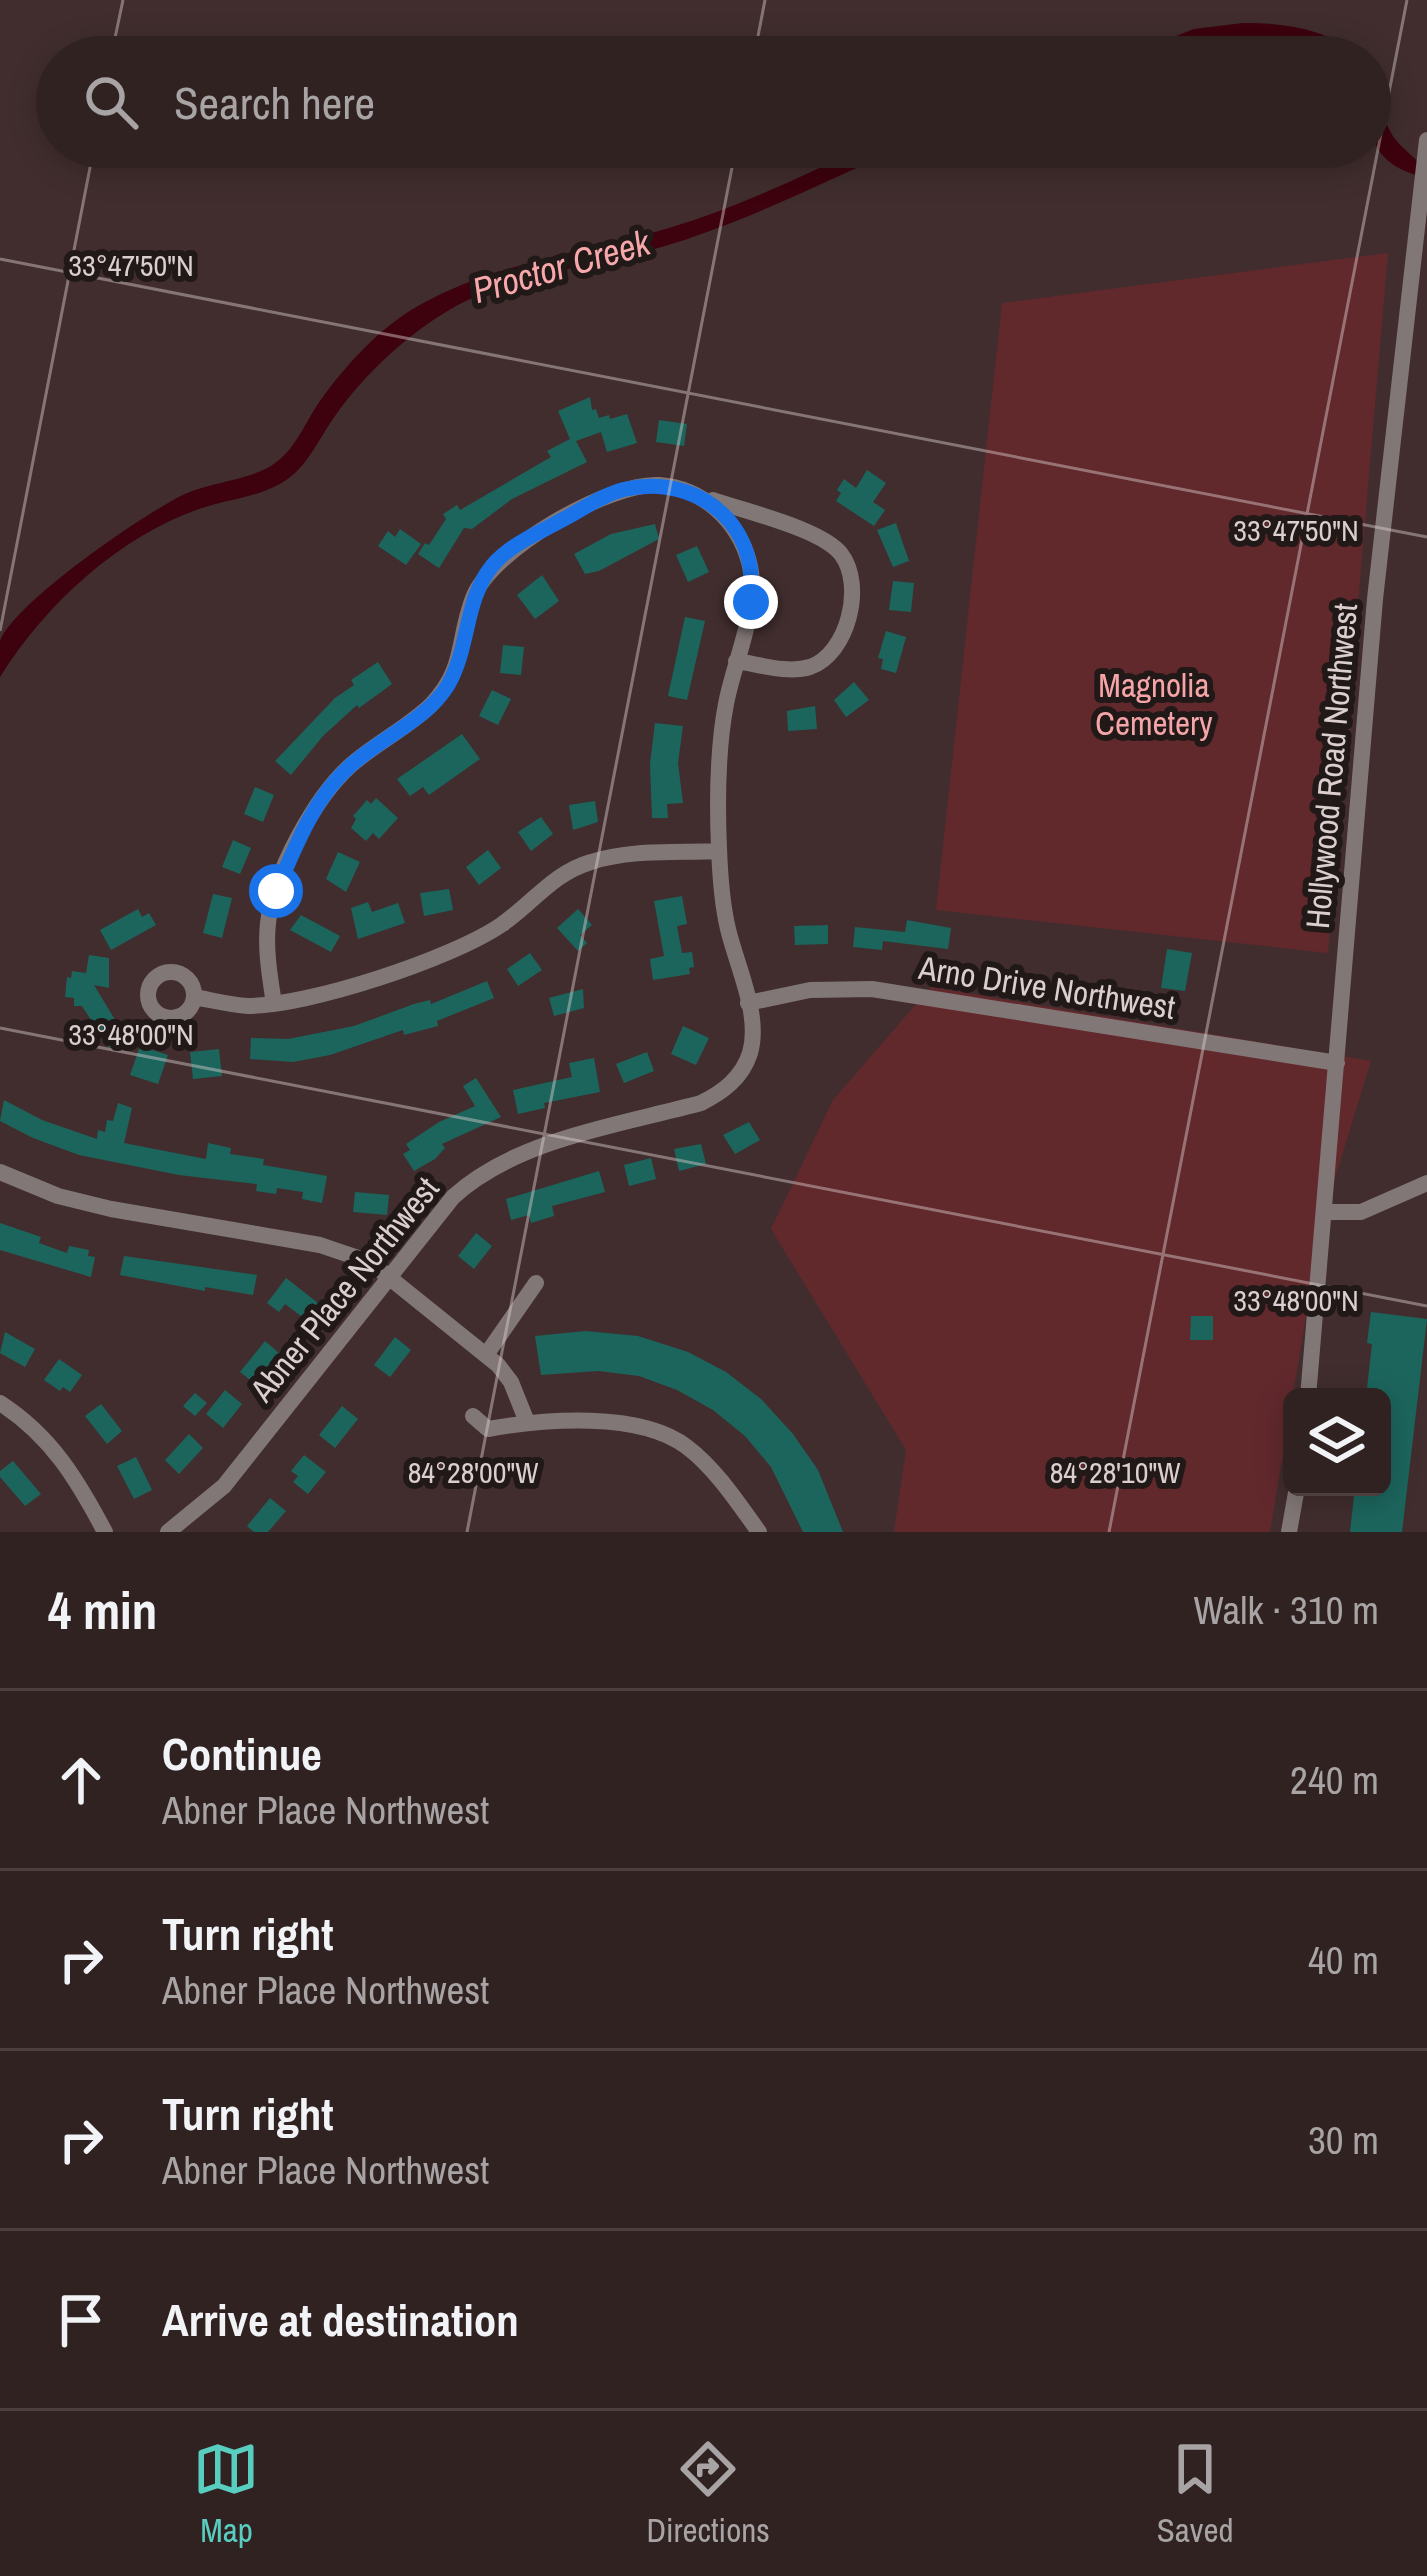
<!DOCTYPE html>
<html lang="en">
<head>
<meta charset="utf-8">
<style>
	body { margin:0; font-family:"Archivo Narrow",sans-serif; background:#392a2a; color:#f1f3f6 }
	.controls { position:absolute; right:36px; bottom:36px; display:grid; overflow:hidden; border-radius:18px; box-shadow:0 6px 30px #0003 }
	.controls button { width:108px; height:108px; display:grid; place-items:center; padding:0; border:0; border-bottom:3px solid #4c3f40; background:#312222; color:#f1f3f6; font:60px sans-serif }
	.stop { position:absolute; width:36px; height:36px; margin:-27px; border:9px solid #1a73e8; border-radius:50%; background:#fff }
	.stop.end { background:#1a73e8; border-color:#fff; box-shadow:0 3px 12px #0008 }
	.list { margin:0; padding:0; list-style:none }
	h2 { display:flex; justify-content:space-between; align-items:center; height:156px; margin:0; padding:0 48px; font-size:51px }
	h2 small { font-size:39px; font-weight:400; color:#a8a4a5 }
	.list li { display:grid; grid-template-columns:78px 1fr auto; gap:36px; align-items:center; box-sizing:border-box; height:180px; padding:0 48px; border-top:3px solid #4c3f40 }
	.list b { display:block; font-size:45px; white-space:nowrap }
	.list p { margin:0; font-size:39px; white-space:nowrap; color:#a8a4a5 }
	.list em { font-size:39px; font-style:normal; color:#a8a4a5 }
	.icon { flex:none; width:66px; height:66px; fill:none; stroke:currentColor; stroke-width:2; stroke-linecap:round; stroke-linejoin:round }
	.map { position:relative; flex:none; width:1427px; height:1532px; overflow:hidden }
	.search { position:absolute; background:#312222; box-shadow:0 6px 30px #0003; left:36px; right:36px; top:36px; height:132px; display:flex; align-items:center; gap:30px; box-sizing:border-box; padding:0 42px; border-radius:66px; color:#a8a4a5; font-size:45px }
	.sheet { height:876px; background:#312222 }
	nav { display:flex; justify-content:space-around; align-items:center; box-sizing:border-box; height:168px; border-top:3px solid #4c3f40; background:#312222; font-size:33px; color:#a8a4a5 }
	nav a { display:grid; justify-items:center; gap:6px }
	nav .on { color:#58cec0 }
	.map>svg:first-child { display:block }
	.green { fill:#62292d }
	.water { fill:#3d020d }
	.building { fill:#1c655d }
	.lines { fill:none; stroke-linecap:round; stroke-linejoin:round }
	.minor { stroke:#827777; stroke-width:16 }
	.route { stroke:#1a73e8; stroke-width:15 }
	.ticks { fill:none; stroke:#dbcece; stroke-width:3; stroke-opacity:0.45 }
	.labels { text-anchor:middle; stroke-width:12; stroke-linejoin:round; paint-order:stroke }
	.park-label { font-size:33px; fill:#f5a5a8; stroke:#211818 }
	.street-label { font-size:33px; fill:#dbcece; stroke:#211818 }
	.water-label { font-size:36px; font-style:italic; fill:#f8a8ab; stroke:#211818 }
	.ticks-label { font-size:30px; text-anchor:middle; fill:#dbcece; stroke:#211818; stroke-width:12; stroke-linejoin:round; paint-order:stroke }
</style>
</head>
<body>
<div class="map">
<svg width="1427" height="1532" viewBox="0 0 1427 1532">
	<rect width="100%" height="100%" fill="#412d2e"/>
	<path class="green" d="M1388,253L1328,953L936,910L1002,303Z
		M931,987L1371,1061L1322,1220L1270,1532H894L906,1450L771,1229L833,1100Z"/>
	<path class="water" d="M1243,23C1284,23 1328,28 1359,57H1328L1307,45L1273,39L1207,45L1173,57H1123L1194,29Z
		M1370,72C1377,91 1380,112 1390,131C1401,152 1418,154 1427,178C1362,162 1370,128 1370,72Z
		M863,147H903C821,183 744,223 658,248C592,267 517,273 456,306C411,331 365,373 335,416C317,441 307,470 278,485C253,498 225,500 199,509C117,538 45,605 0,677C0,667 0,650 0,641C15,602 146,512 185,494C213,482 245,481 271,466C295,451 304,424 320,401C345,366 379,328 418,306C496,262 584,253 669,228C738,207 799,178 863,147Z"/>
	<path class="building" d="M590,397L592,410L596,409L599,418L609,415L610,419L627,414L637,443L607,452L601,432L576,441L587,462L512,499L472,529L464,528L439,568L418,554L425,543L429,545L446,519L443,514L457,505L460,510L551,457L547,451L570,439L558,411Z
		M659,420L687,424L684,446L656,442Z
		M867,470L886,483L873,502L885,510L874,526L836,501L841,493L837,490L844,479L856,488Z
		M896,523L909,561L893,567L877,530Z
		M655,524L659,539L599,571L585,574L574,554L611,534Z
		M400,529L421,544L406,565L378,546L388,531L395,537Z
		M697,546L709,572L688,582L676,555Z
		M542,575L559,601L535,619L517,595Z
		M893,581L914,583L911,612L889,610Z
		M685,617L705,621L687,700L668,696Z
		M886,631L906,637L896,673L881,669L883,659L878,658Z
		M503,645L524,647L521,675L500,673Z
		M378,662L392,684L359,708L357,705L323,736L291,775L275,761L335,698L354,685L351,680Z
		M854,682L869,700L846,717L834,700Z
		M492,690L511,699L498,725L479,716Z
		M815,706L817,729L788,731L787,711Z
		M655,723L683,726L678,763L683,803L667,804L668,818H652L650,764Z
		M462,734L480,759L429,795L423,787L410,796L397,779Z
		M255,787L274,795L263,822L244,814Z
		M376,798L398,818L379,839L373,833L366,841L351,828L356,819L353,816L367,800L371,804Z
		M595,801L598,822L573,830L569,805Z
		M541,817L553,834L531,851L518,832Z
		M233,840L251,848L240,874L222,867Z
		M488,850L501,868L479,885L466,867Z
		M338,852L360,862L346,892L326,879Z
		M449,889L453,910L424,916L420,893Z
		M213,894L232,898L222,938L203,933Z
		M682,896L687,924L677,926L682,953L692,952L694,967L689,968L690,974L653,980L650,959L664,956L654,901Z
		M368,902L372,912L398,903L405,923L358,939L351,908Z
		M138,909L142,917L149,913L156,925L111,950L100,930Z
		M578,909L592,925L580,935L587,943L578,951L557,928Z
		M301,915L340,936L331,952L290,930Z
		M907,920L951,928L948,949L883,941L882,950L853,947L855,927L905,932Z
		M828,925V944L795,945L794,926Z
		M1167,949L1192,953L1185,991L1161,988Z
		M530,953L542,970L518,986L507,969Z
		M89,955L109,958V988L94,985L126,1038L109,1048L82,1006H74V998L65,997L67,977L71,978L72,971L86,973Z
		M487,981L494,998L437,1021L438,1026L404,1035L403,1030L330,1055L293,1062L250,1059L251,1038L288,1039L354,1026L414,1004L430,1000L431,1004Z
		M583,989L584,1008L554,1016L549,998Z
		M683,1026L709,1038L696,1065L671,1054Z
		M140,1046L168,1055L158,1084L130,1075Z
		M219,1049L222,1076L193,1079L190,1052Z
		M647,1052L654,1071L624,1083L616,1064Z
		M594,1058L600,1092L544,1103L545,1108L518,1114L513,1090L572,1077L569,1063Z
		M476,1078L501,1117L442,1144L445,1148L435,1159L414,1171L403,1154L410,1150L406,1144L439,1122L475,1106L463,1086Z
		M4,1100L42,1120L97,1139L98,1130L105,1132L107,1120L113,1121L118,1103L132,1108L124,1143L206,1159L208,1143L231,1148L230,1154L264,1159L263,1165L327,1176L322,1203L302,1199L303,1192L277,1188L276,1194L256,1191L257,1184L179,1175L79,1155L33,1138L0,1121Z
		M749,1122L760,1140L735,1154L723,1135Z
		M701,1144L706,1164L679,1171L674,1149Z
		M651,1158L656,1179L629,1186L624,1165Z
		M599,1171L605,1192L552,1206L554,1216L531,1223L529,1215L511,1220L506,1199Z
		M355,1192L389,1195L387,1215L353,1212Z
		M0,1223L41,1237L39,1243L67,1253L69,1246L89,1250L88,1256L95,1257L91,1277L0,1250Z
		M476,1233L492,1246L474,1269L458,1256Z
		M124,1256L257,1275L253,1295L205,1287V1291L120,1275Z
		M286,1278L318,1303L305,1319L285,1304L279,1312L267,1303Z
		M1371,1312L1427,1319L1402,1532H1350L1355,1487H1382V1397H1366L1372,1344L1367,1343Z
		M1191,1316H1213V1340H1190Z
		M585,1331L638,1336L688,1352L726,1372L761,1399L793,1434L818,1470L843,1532H803L771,1467L745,1436L713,1410L677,1390L639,1376L598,1371L541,1375L535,1336Z
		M5,1332L35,1349L25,1367L0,1353Z
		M395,1337L411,1350L390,1377L374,1365Z
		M265,1341L279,1353L254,1383L240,1372Z
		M59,1359L82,1375L70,1392L63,1387L60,1391L44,1380Z
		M225,1390L242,1404L223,1428L206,1414Z
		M195,1393L207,1403L195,1416L183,1406Z
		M101,1404L122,1431L107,1444L85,1416Z
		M342,1406L358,1419L335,1448L319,1435Z
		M189,1434L203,1448L179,1474L165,1460Z
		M304,1455L326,1472L308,1494L293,1482L298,1476L291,1471Z
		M136,1457L152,1490L134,1499L117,1466Z
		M13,1461L41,1494L25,1506L0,1477V1471Z
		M270,1498L286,1511L268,1532H254L247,1526Z"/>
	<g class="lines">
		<path class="minor" d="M713,500C744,511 822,529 841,554C865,585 848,654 810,667C787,674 758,664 736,661
			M148 995a23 23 0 1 1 46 0a23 23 0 1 1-46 0Z
			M194,997C211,1000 230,1005 248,1006C308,1006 451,959 501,925C532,904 553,873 591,862C631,849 677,853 719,851
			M748,1003L810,990L872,989L1337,1063
			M0,1172L58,1196L111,1209L320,1245L370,1262L498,1365L511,1382L527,1422
			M1325,1212H1361L1427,1183
			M486,1355L536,1283
			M1308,1397L1375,599L1427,140
			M0,1403C51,1436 77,1479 105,1532
			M473,1416L488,1429C544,1419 640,1411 687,1447C716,1469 738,1503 759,1532
			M168,1532L224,1486L453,1197C516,1139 620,1125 701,1103C723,1092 742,1078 750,1053C761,1015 737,967 728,929C722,904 720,875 719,848C717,801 717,751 726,704C734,660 761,607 749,562C738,521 703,488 659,485C609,482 491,550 473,598C457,639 466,669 431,705C407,728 376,743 351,765C315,797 273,874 268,923C265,950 270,977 274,1004
			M1289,1532L1297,1487"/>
	</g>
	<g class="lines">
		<path class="route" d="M276,891C296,846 313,799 350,766C380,738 427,720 448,685C470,647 464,601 492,566C509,545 537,534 560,521C580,511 603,494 626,489C682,477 739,506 750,566C752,577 750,591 751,602"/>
	</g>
	<path class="ticks" d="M111,57L123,0M754,57L765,0M0,259L1427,537M0,631L94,147M0,1028L1427,1306M467,1532L736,147M1109,1532L1407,0"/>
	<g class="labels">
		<g class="park-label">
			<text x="1154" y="697">Magnolia<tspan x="1154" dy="38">Cemetery</tspan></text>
		</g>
		<g class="street-label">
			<text transform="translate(1331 766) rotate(-85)" y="12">Hollywood Road Northwest</text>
			<text transform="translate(1047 987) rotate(9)" y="12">Arno Drive Northwest</text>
			<text transform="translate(344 1289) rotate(-51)" y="12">Abner Place Northwest</text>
		</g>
		<g class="water-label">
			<text transform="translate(561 266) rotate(-16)" y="13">Proctor Creek</text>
		</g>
	</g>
	<g class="ticks-label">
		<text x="131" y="276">33°47'50"N</text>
		<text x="1296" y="541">33°47'50"N</text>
		<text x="131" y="1045">33°48'00"N</text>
		<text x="1296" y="1311">33°48'00"N</text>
		<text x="473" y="1483">84°28'00"W</text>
		<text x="1115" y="1483">84°28'10"W</text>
	</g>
</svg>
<div class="controls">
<button><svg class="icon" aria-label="layers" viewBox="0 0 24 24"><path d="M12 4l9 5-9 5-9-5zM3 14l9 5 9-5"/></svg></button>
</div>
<div class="stop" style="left:276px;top:891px"></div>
<div class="stop end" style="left:751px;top:602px"></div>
<div class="search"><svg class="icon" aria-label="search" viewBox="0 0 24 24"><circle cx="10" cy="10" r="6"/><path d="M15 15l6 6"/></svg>Search here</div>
</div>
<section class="sheet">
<h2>4 min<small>Walk · 310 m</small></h2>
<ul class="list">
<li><svg class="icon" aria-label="ahead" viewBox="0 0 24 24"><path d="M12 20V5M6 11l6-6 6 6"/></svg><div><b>Continue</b><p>Abner Place Northwest</p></div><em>240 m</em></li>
<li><svg class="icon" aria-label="right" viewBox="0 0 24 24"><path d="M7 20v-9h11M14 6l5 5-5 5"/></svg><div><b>Turn right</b><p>Abner Place Northwest</p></div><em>40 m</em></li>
<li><svg class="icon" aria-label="right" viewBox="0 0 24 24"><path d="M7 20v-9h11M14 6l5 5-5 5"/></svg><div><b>Turn right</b><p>Abner Place Northwest</p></div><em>30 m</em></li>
<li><svg class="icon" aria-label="arrive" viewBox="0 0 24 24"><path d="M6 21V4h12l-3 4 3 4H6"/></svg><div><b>Arrive at destination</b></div></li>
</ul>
</section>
<nav>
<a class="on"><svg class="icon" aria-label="map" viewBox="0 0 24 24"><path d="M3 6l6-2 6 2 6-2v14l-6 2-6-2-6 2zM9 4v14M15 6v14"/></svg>Map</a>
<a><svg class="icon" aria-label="directions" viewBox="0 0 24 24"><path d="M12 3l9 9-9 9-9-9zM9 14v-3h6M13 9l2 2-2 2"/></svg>Directions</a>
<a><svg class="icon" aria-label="saved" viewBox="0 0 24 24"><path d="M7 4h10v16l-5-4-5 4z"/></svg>Saved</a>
</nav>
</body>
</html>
